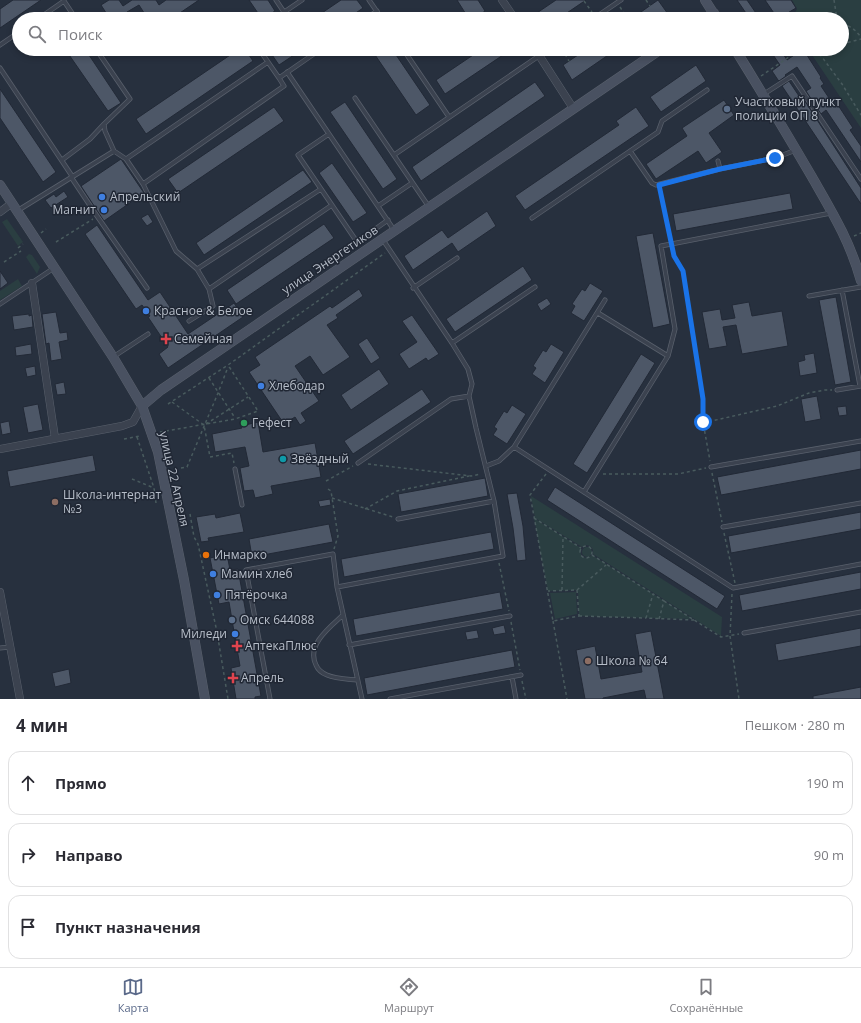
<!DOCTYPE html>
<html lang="ru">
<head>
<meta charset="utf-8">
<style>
	body { margin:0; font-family:"Open Sans",sans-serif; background:#f7f7f7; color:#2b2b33 }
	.stop { position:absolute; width:12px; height:12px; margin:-9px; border:3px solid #1a73e8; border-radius:50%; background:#fff }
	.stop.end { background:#1a73e8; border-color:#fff; box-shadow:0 1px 4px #0008 }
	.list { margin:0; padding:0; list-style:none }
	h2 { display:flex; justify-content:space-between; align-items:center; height:52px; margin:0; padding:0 16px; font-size:17px }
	h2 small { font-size:13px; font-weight:400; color:#7c7c81 }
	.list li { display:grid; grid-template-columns:26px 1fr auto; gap:12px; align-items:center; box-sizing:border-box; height:64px; margin:0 8px 8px; padding:0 8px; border:1px solid #e1e1e2; border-radius:12px }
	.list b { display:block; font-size:15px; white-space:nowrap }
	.list em { font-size:13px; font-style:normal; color:#7c7c81 }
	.icon { flex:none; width:22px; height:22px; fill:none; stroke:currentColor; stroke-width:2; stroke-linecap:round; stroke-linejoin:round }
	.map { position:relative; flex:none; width:861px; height:699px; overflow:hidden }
	.search { position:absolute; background:#fff; box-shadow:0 2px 6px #0003; left:12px; right:12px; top:12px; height:44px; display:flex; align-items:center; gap:10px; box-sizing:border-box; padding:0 14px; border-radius:22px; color:#7c7c81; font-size:15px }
	.sheet { height:268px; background:#fff }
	nav { display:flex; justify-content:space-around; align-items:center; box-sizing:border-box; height:56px; border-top:1px solid #e1e1e2; background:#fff; font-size:11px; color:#7c7c81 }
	nav a { display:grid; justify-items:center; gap:2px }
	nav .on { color:#5a6989 }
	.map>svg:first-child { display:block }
	.green { fill:#2a3e41 }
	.building { fill:#4d5767; stroke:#222936 }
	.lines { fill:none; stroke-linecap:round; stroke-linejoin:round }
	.service-casing { stroke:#59606c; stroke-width:5 }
	.minor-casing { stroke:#59606c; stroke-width:8 }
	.secondary-casing { stroke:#59606c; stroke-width:10 }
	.path { stroke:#495b5e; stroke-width:1.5; stroke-dasharray:3 3; stroke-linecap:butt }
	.service { stroke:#3b424f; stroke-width:3.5 }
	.minor { stroke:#3b424f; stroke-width:7 }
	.secondary { stroke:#495161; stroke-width:9 }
	.route { stroke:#1a73e8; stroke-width:5 }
	.service-dot { fill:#5c6f8a; stroke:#202734; stroke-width:1.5 }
	.shop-dot { fill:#3f7fe0; stroke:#202734; stroke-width:1.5 }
	.health-dot { fill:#e0444e; stroke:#202734; stroke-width:1.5 }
	.leisure-dot { fill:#2e9e5b; stroke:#202734; stroke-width:1.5 }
	.culture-dot { fill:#0f9aa8; stroke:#202734; stroke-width:1.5 }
	.education-dot { fill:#8d6e63; stroke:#202734; stroke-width:1.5 }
	.food-dot { fill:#e8710a; stroke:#202734; stroke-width:1.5 }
	.labels { text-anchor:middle; stroke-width:3; stroke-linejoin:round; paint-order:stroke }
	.poi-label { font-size:12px; fill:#b7bec9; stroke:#202734; text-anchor:start }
	.street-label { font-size:12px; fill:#b7bec9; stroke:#202734 }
</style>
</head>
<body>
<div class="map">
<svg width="861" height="699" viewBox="0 0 861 699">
	<rect width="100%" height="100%" fill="#27303e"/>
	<path class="green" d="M792,0H861V128L808,49H842V19H793V16L797,9Z
		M7,219L23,242L18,246L2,222Z
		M29,254L32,255L40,267L37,274L26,257Z
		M18,279L22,286L0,300V291Z
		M531,496L722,617L721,636L593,554C594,549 591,545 585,545L582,547L535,518Z
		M534,518L581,548L580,551L582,557L588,558L592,555L693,619L579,616L578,590L548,591Z
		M582 552a5 5 0 1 1 10 0a5 5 0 1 1-10 0Z
		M576,592L577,614L555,619L550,593Z"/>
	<path class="building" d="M13,0H41L0,28V9Z
		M109,0H119L123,6L132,0H156L159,5L166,0H199L171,19H148L139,5L127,12L132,19H110L101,5Z
		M249,0H268L275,11L262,19Z
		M341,0H357L363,8L347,19H313Z
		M457,0H478L485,11L474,19H469Z
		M556,0H586L558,19H528Z
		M658,0L668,14L661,19H631Z
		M737,0H747L760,19H750Z
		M765,0H791L796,8L786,14L789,19H778Z
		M65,49H85L121,103L108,111Z
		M239,49H245L253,61L146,134L136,119Z
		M268,49H303L279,65Z
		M371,49H392L430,105L416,115Z
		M482,49H512L445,94L436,80Z
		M587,49H617L572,80L563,65Z
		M769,49H780L787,60L803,49L821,77L820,78L824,84L821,86L835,107L838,105L853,128L850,130L861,146V162L826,110L821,114L806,91L811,88L797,67L785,75L786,76L779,81L778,80L772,71L780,65Z
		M696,65L706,81L661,112L650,97Z
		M789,81L799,96L801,95L861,188V204L782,86Z
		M535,82L545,96L421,181L412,167Z
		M0,89L56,172L43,182L0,118Z
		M724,100L734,115L709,133L722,152L706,163L698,151L656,179L646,164L687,136L682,128Z
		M345,102L397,179L383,189L330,112Z
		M274,107L284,121L178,193L168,179Z
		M636,107L649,126L525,210L515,196L619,125L616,121Z
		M121,159L144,193L104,221L81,186Z
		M332,163L367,213L353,222L319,173Z
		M303,170L312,182L204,255L196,243Z
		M64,191L68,197L51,208L45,200L54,194L56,197Z
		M790,193L793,209L676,231L673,214Z
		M487,211L496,226L458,252L452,243L413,270L404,256L442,230L448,238Z
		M148,214L153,222L147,226L141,218Z
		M324,224L334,238L236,304L227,290Z
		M97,225L148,300L160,292L188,334L234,303L243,317L168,368L159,354L168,347L148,317L150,316L142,305L136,309L85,234Z
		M653,233L670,324L653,328L636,236Z
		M523,266L532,280L455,332L446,319Z
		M0,271L8,283L0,289Z
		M590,283L603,291L584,321L571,313L575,306L572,304L582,289L585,291Z
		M359,289L363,296L336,315L338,318L327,325L350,357L323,375L310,356L295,366L319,401L301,413L306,421L300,425L295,417L284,424L249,372L260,365L255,357L330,306L332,308Z
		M836,297L851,382L835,385L819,300Z
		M547,298L551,304L541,311L537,304Z
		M749,302L752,316L782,311L788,346L742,354L736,325L723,327L727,346L709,349L702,312L720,309L722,320L735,318L732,305Z
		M56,312L60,333L67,332L68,340L59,342L62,359L51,361L49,343L46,344L42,314Z
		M29,314V316L32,315L33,327L14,330L12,316Z
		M412,315L439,354L428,361L426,358L409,369L399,354L417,342L402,321Z
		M367,338L380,358L371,364L358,344Z
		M31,344L32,354L16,356L15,347Z
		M551,344L564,352L545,383L532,374L536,368L533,366L543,350L546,352Z
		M814,353L817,373L800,376L798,362L805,360L804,355Z
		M641,354L655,363L587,473L573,464Z
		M35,366L36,375L27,377L25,368Z
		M379,369L389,384L351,410L341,395Z
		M64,382L66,394L57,395L55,384Z
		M422,389L431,402L353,454L344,441Z
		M817,396L821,419L805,422L801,399Z
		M38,404L43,430L28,433L23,407Z
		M512,405L526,414L507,444L493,435L497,429L494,427L504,411L507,413Z
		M846,406L847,415L839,416L837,407Z
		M9,421L11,433L2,435L0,423Z
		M258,422L263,452L315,443L321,477L271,486L273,494L255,498L253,490L244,491L240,468L249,466L245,447L215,452L212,434L242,428L241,426Z
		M861,450V469L721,495L717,477Z
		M93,455L96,471L10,487L7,471Z
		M485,478L488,496L401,512L398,494Z
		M555,487L725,596L717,609L547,500Z
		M517,493L523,526L526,560L517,561L513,528L507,494Z
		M330,499L331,505L320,507L318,501Z
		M861,512V529L731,553L728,536Z
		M240,513L244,532L208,538L209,541L201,542L196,517L215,514L216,518Z
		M329,524L333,542L252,557L249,539Z
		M491,532L494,549L344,577L341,559Z
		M227,554L230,570L238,569L261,696L255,697V699H236L231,668L240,666L232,620L229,602L219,604L210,558Z
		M861,572V589L742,611L739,595Z
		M500,592L503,609L356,636L353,619Z
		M504,625L506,633L494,635L492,628Z
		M861,628V646L778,661L775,644Z
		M477,630L479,638L467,640L465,632Z
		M651,631L664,699H646L644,690L603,698V699H585L576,650L595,646L601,679L642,672L635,634Z
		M512,650L515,667L367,695L364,678Z
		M69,669L71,683L55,687L52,673Z
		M861,687V699H813V696Z"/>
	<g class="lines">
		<defs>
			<path id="service" d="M276,0L284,12
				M369,0L382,19
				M38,19L64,1L76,19
				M274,19L302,0
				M365,19L377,11
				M593,19L621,0
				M0,45L19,32
				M96,49L130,99L104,124L105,131L114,151L126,159L143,184L176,251L197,269
				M259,49L279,78
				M403,49L449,117
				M0,68L72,176
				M287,72L394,230
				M764,94L792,76L861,179
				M355,98L429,207
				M329,134L298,155L357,242L388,220
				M630,151L652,183L656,185L720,169L775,158L796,150
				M394,155L549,49
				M126,159L268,62
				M62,160L90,139L104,124
				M718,161L720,169
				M71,177L97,216L147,288
				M143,184L284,86L279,78L321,49
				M378,206L412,183
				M17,211L114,151
				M532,218L658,132L662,121L707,90
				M413,288L457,258
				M209,289L332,205
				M842,290L860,386
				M809,296L861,287
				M0,304L54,268
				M189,321L213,306L209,289L197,269L321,189
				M452,343L535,287
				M668,356L675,329L661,246L831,213
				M113,357L148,334
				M837,390L861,386
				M514,447L733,588L861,564
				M358,463L451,399L469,396
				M486,466L499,461L514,447L605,300
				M711,467L861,441
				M235,469L242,505
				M584,492L668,356L598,313
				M398,519L494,501
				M723,527L861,503
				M337,587L503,556L494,501L476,428L469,396L472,384L468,369L452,343L383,240
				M343,615C330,627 306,645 316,665C318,670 322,673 327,675C336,679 348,679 357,680
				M744,633L861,612
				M349,645L510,616
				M0,648L10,647
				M512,677L516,699
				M270,699L246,570L333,554L337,587L362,699
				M390,699L521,675"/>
			<path id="minor" d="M502,0L515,19
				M535,49L573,108
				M0,212L12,203
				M32,283L55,438
				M0,449L122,426L133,422L142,406
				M0,592L20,699"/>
			<path id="secondary" d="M705,0L717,19
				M705,19L714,13
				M735,49C761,91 787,134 812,177C832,212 850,241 861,281
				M0,185L113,357L142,406L158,452L184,580L205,699
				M142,406L161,390L661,49"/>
		</defs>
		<use href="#service" class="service-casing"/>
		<use href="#minor" class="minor-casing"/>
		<use href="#secondary" class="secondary-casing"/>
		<path class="path" d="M646,0L650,6
			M834,0L837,19
			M584,1L592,12
			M620,7L628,19
			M566,14L570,19
			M842,25C851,25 856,31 861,37
			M842,44L861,39
			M562,49L569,61
			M816,49L842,84L861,115
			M761,76L786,59L799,49
			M660,189L671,238
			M41,233L46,229
			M854,236L861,233
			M56,242L93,219
			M18,248L23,244
			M673,249L674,255L683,271L703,399V422L710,461
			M4,262L21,251
			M209,378L235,418
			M172,402L204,425L210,457L232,453L234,463
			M168,404L228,365L385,253
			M703,423L777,406L809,393L825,390H832
			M206,424L248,397
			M160,432L235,419L258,411L228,365
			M137,437L154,488L156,503
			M124,439L140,436
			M368,464L471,476L481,474
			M181,468L187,467L218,393L228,367
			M712,473L722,522
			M546,474L530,495C538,537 545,579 553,621L579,616L577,590L548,591
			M603,474H678L706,468
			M132,479L154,488
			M326,481L353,466
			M328,489L331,491L338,536L334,549
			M332,498L393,517
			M365,509L397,491L469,476
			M190,514L194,537L198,544L217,632L228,699
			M534,518L581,548
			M724,533L735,583
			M580 552a6 6 0 1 1 12 0a6 6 0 1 1-12 0Z
			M592,555L653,594
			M499,563L509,611
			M562,590L563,537
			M577,590L606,565
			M732,594L730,636L739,699
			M664,601L721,637L739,634
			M579,616L646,618
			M659,619L664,601L653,594L646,618L694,620
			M553,621L567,699
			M511,622L520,670
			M522,681L526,699"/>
		<use href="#service" class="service"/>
		<use href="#minor" class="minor"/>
		<use href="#secondary" class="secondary"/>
	</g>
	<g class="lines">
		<path class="route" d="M703,422V399L683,271L674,256L659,185L720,169L775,158"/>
	</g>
	<g class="service-dot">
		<circle cx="727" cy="109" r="4"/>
		<circle cx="232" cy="620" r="4"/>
	</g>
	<g class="shop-dot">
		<circle cx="102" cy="197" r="4"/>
		<circle cx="104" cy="210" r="4"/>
		<circle cx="146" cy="311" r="4"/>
		<circle cx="261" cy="386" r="4"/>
		<circle cx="213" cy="574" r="4"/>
		<circle cx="217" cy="595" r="4"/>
		<circle cx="235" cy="634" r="4"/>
	</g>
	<g class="health-dot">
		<path d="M164 333h4v4h4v4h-4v4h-4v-4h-4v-4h4z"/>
		<path d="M235 640h4v4h4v4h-4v4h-4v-4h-4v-4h4z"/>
		<path d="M231 672h4v4h4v4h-4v4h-4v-4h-4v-4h4z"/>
	</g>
	<circle class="leisure-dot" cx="244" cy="423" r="4"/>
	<circle class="culture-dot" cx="283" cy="459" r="4"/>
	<g class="education-dot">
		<circle cx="55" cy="502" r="4"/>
		<circle cx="588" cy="661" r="4"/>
	</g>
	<circle class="food-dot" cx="206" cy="555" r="4"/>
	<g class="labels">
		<g class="poi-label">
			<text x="735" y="106">Участковый пункт<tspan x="735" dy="14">полиции ОП 8</tspan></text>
			<text x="110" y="201">Апрельский</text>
			<text x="96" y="214" text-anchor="end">Магнит</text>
			<text x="154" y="315">Красное &amp; Белое</text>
			<text x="174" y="343">Семейная</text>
			<text x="269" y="390">Хлебодар</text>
			<text x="252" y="427">Гефест</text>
			<text x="291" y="463">Звёздный</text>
			<text x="63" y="499">Школа-интернат<tspan x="63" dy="14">№3</tspan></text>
			<text x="214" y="559">Инмарко</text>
			<text x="221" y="578">Мамин хлеб</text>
			<text x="225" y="599">Пятёрочка</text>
			<text x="240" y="624">Омск 644088</text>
			<text x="227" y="638" text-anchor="end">Миледи</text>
			<text x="245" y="650">АптекаПлюс</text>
			<text x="596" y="665">Школа № 64</text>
			<text x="241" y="682">Апрель</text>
		</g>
		<g class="street-label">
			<text transform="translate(330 260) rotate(-34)" y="4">улица Энергетиков</text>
			<text transform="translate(174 479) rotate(77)" y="4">улица 22 Апреля</text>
		</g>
	</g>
</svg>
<div class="stop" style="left:703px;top:422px"></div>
<div class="stop end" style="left:775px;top:158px"></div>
<div class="search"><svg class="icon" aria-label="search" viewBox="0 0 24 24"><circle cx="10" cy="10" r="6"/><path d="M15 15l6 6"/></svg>Поиск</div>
</div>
<section class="sheet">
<h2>4 мин<small>Пешком · 280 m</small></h2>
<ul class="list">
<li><svg class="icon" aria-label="ahead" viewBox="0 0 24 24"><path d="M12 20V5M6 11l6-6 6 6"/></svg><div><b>Прямо</b></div><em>190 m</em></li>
<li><svg class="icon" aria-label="right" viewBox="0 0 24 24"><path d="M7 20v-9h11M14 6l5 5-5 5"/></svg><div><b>Направо</b></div><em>90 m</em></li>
<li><svg class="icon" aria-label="arrive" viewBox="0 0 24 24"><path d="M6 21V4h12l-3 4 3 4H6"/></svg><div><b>Пункт назначения</b></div></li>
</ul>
</section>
<nav>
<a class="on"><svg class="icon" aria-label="map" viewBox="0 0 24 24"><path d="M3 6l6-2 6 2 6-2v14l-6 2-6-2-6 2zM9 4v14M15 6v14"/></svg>Карта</a>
<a><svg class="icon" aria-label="directions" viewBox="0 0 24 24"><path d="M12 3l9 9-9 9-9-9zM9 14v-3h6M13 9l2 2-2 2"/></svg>Маршрут</a>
<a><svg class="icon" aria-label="saved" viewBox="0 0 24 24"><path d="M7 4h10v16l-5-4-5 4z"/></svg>Сохранённые</a>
</nav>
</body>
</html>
